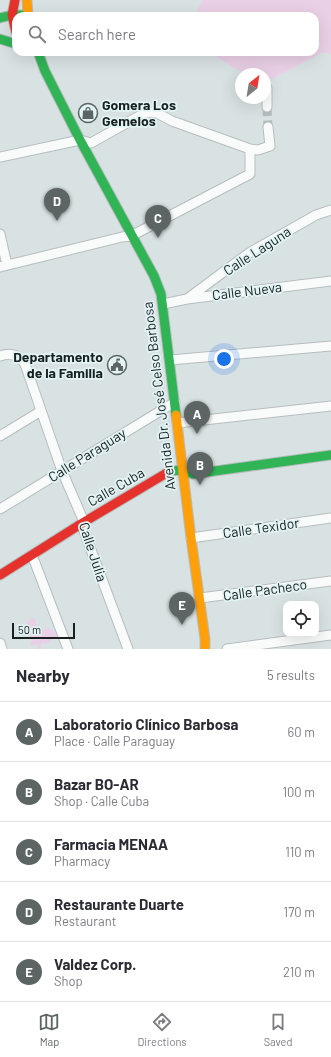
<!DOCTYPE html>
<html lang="en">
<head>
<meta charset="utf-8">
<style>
	body { margin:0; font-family:Barlow,sans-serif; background:#f7f7f7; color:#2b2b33 }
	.controls { position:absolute; right:12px; bottom:12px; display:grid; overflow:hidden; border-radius:8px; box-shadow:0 4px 16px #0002 }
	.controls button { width:36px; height:36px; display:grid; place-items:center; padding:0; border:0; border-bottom:1px solid #e1e1e2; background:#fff; color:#2b2b33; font:20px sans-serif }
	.compass { position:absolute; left:235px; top:68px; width:36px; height:36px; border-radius:50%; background:#fff; box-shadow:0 4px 16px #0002; rotate:30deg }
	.scale { position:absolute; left:12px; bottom:10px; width:63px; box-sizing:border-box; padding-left:4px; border:2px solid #192020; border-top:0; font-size:11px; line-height:14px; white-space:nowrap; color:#192020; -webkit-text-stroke:3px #e2f3f4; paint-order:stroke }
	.you { position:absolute; left:224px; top:359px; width:14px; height:14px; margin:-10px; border:3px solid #fff; border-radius:50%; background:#1a73e8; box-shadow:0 0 0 6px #1a73e833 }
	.badge { display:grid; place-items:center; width:26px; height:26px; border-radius:50%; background:#5c6464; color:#fff; font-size:13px; font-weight:700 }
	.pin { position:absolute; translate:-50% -33px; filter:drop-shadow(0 1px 2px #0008) }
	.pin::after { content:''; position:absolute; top:21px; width:14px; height:12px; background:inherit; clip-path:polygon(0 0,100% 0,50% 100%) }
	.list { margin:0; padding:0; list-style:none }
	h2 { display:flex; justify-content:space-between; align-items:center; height:52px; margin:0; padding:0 16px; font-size:17px }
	h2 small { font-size:13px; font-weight:400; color:#7c7c81 }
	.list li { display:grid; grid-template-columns:26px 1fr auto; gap:12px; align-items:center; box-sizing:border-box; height:60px; padding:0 16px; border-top:1px solid #e1e1e2 }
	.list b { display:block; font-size:15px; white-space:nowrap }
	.list p { margin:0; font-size:13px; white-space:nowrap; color:#7c7c81 }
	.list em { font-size:13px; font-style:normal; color:#7c7c81 }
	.icon { flex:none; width:22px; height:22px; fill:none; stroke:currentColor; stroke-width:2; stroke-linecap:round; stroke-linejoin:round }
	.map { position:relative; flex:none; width:331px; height:649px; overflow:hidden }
	.search { position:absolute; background:#fff; box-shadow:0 4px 16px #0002; left:12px; right:12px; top:12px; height:44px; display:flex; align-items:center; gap:10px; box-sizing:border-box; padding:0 14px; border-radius:12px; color:#7c7c81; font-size:15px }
	.sheet { height:352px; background:#fff }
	nav { display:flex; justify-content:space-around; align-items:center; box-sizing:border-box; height:56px; border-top:1px solid #e1e1e2; background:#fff; font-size:11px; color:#7c7c81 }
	nav a { display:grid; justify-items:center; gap:2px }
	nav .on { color:#5c6464 }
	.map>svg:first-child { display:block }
	.green { fill:#ead0e6 }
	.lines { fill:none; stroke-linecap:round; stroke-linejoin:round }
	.street-tunnel { stroke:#b3bbbc; stroke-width:9; stroke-dasharray:9 4.5; stroke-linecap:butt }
	.street-casing { stroke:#b7bdbe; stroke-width:11 }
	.fast-casing { stroke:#b7bdbe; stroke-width:11 }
	.slow-casing { stroke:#b7bdbe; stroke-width:11 }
	.jam-casing { stroke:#b7bdbe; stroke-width:11 }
	.street { stroke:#f9fbfb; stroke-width:9 }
	.fast { stroke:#30b455; stroke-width:9 }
	.slow { stroke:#ff9f0a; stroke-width:9 }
	.jam { stroke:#e5322d; stroke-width:9 }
	.labels { text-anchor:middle; stroke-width:3.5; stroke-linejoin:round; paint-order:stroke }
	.poi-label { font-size:14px; font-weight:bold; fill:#192020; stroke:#e2f3f4; text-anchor:start }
	.street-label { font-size:14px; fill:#192020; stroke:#e2f3f4 }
</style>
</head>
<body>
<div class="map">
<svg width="331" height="649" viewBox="0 0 331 649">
	<rect width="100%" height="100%" fill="#d9e2e3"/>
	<path class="green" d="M202,0H331V54L323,52L268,81L265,82V74H248L234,68L209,52H315V16H193L203,1Z
		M33,618L36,620V627H41L42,630L49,628L57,634V636L46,644L43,643L40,645L41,649H38L37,644L31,646L30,641H32L27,623L29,619Z"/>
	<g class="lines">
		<path class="street-tunnel" d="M267,107L268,127"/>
		<defs>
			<path id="street" d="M267,88V107
				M0,157L80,140L91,143L141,115L150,112L157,113L172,121L250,149L258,150L270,146L268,127
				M0,234L7,265
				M0,267L122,237L131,236L250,174V149
				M187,299L249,253L316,215L331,210
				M163,304L187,299L331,281
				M0,356C11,352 19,355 25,364L62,471L84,522V531L128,649
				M170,360L331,346
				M177,423L331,406
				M0,436L41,411
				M0,509L175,402
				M191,538L331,518
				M32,555L68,649
				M200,598L331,581
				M0,643L2,649
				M227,649L331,635"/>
			<path id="fast" d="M0,18L12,15H28
				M0,39L16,44
				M38,52L45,71L80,140L154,276L161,294L176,415
				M170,471L182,470L193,474L331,455"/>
			<path id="slow" d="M27,0L28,16
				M176,415L191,538L205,639V649"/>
			<path id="jam" d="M15,0L12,15L16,32
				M0,575L84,522L170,471"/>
		</defs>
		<use href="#street" class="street-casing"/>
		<use href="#fast" class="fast-casing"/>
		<use href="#slow" class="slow-casing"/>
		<use href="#jam" class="jam-casing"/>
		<use href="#street" class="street"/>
		<use href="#fast" class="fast"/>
		<use href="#slow" class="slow"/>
		<use href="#jam" class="jam"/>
	</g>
	<defs>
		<symbol id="shop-ring" viewBox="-11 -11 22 22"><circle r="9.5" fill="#e2f3f4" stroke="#5c6464" stroke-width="1.5"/><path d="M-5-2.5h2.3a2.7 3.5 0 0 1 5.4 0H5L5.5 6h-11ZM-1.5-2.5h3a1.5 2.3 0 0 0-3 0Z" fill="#5c6464"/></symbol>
		<symbol id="civic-ring" viewBox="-11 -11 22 22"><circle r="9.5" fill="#e2f3f4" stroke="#5c6464" stroke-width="1.5"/><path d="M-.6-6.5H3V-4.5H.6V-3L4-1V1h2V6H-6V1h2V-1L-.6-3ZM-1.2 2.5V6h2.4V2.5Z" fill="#5c6464"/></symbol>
	</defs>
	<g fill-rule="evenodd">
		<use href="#shop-ring" x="77" y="102" width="22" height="22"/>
		<use href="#civic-ring" x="106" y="354" width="22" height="22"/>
	</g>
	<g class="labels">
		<g class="poi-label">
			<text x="102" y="110">Gomera Los<tspan x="102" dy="16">Gemelos</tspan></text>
			<text x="103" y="362" text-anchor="end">Departamento<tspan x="103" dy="16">de la Familia</tspan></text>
		</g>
		<g class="street-label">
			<text transform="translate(257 251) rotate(-33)" y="5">Calle Laguna</text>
			<text transform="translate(247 291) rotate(-7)" y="5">Calle Nueva</text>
			<text transform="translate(159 396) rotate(-97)" y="5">Avenida Dr. José Celso Barbosa</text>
			<text transform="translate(87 455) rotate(-32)" y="5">Calle Paraguay</text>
			<text transform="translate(116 487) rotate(-30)" y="5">Calle Cuba</text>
			<text transform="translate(261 528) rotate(-8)" y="5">Calle Texidor</text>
			<text transform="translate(93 552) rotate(72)" y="5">Calle Julia</text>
			<text transform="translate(265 590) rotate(-8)" y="5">Calle Pacheco</text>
		</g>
	</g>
</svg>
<div class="controls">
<button><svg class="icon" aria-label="locate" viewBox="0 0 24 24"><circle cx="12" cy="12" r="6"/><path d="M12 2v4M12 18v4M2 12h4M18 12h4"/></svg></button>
</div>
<svg class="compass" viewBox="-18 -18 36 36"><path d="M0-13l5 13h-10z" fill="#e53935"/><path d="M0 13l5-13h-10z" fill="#7c7c81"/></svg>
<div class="scale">50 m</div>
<div class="you"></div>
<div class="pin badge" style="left:197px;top:434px">A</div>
<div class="pin badge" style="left:200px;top:485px">B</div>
<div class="pin badge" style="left:158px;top:238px">C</div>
<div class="pin badge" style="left:57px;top:221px">D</div>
<div class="pin badge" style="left:182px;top:625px">E</div>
<div class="search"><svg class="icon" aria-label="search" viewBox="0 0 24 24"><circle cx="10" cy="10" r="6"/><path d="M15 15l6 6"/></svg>Search here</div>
</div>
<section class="sheet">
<h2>Nearby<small>5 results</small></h2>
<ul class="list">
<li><span class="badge">A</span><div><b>Laboratorio Clínico Barbosa</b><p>Place · Calle Paraguay</p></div><em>60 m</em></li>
<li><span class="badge">B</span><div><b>Bazar BO-AR</b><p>Shop · Calle Cuba</p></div><em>100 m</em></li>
<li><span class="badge">C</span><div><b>Farmacia MENAA</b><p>Pharmacy</p></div><em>110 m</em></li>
<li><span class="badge">D</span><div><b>Restaurante Duarte</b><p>Restaurant</p></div><em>170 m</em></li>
<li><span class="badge">E</span><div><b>Valdez Corp.</b><p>Shop</p></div><em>210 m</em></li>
</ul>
</section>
<nav>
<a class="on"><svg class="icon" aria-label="map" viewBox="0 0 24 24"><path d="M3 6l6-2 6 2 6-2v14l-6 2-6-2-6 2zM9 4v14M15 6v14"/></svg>Map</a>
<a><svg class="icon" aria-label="directions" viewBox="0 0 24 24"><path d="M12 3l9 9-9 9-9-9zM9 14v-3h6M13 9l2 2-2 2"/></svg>Directions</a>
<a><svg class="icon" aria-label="saved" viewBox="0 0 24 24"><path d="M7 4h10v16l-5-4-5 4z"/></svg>Saved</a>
</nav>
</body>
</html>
